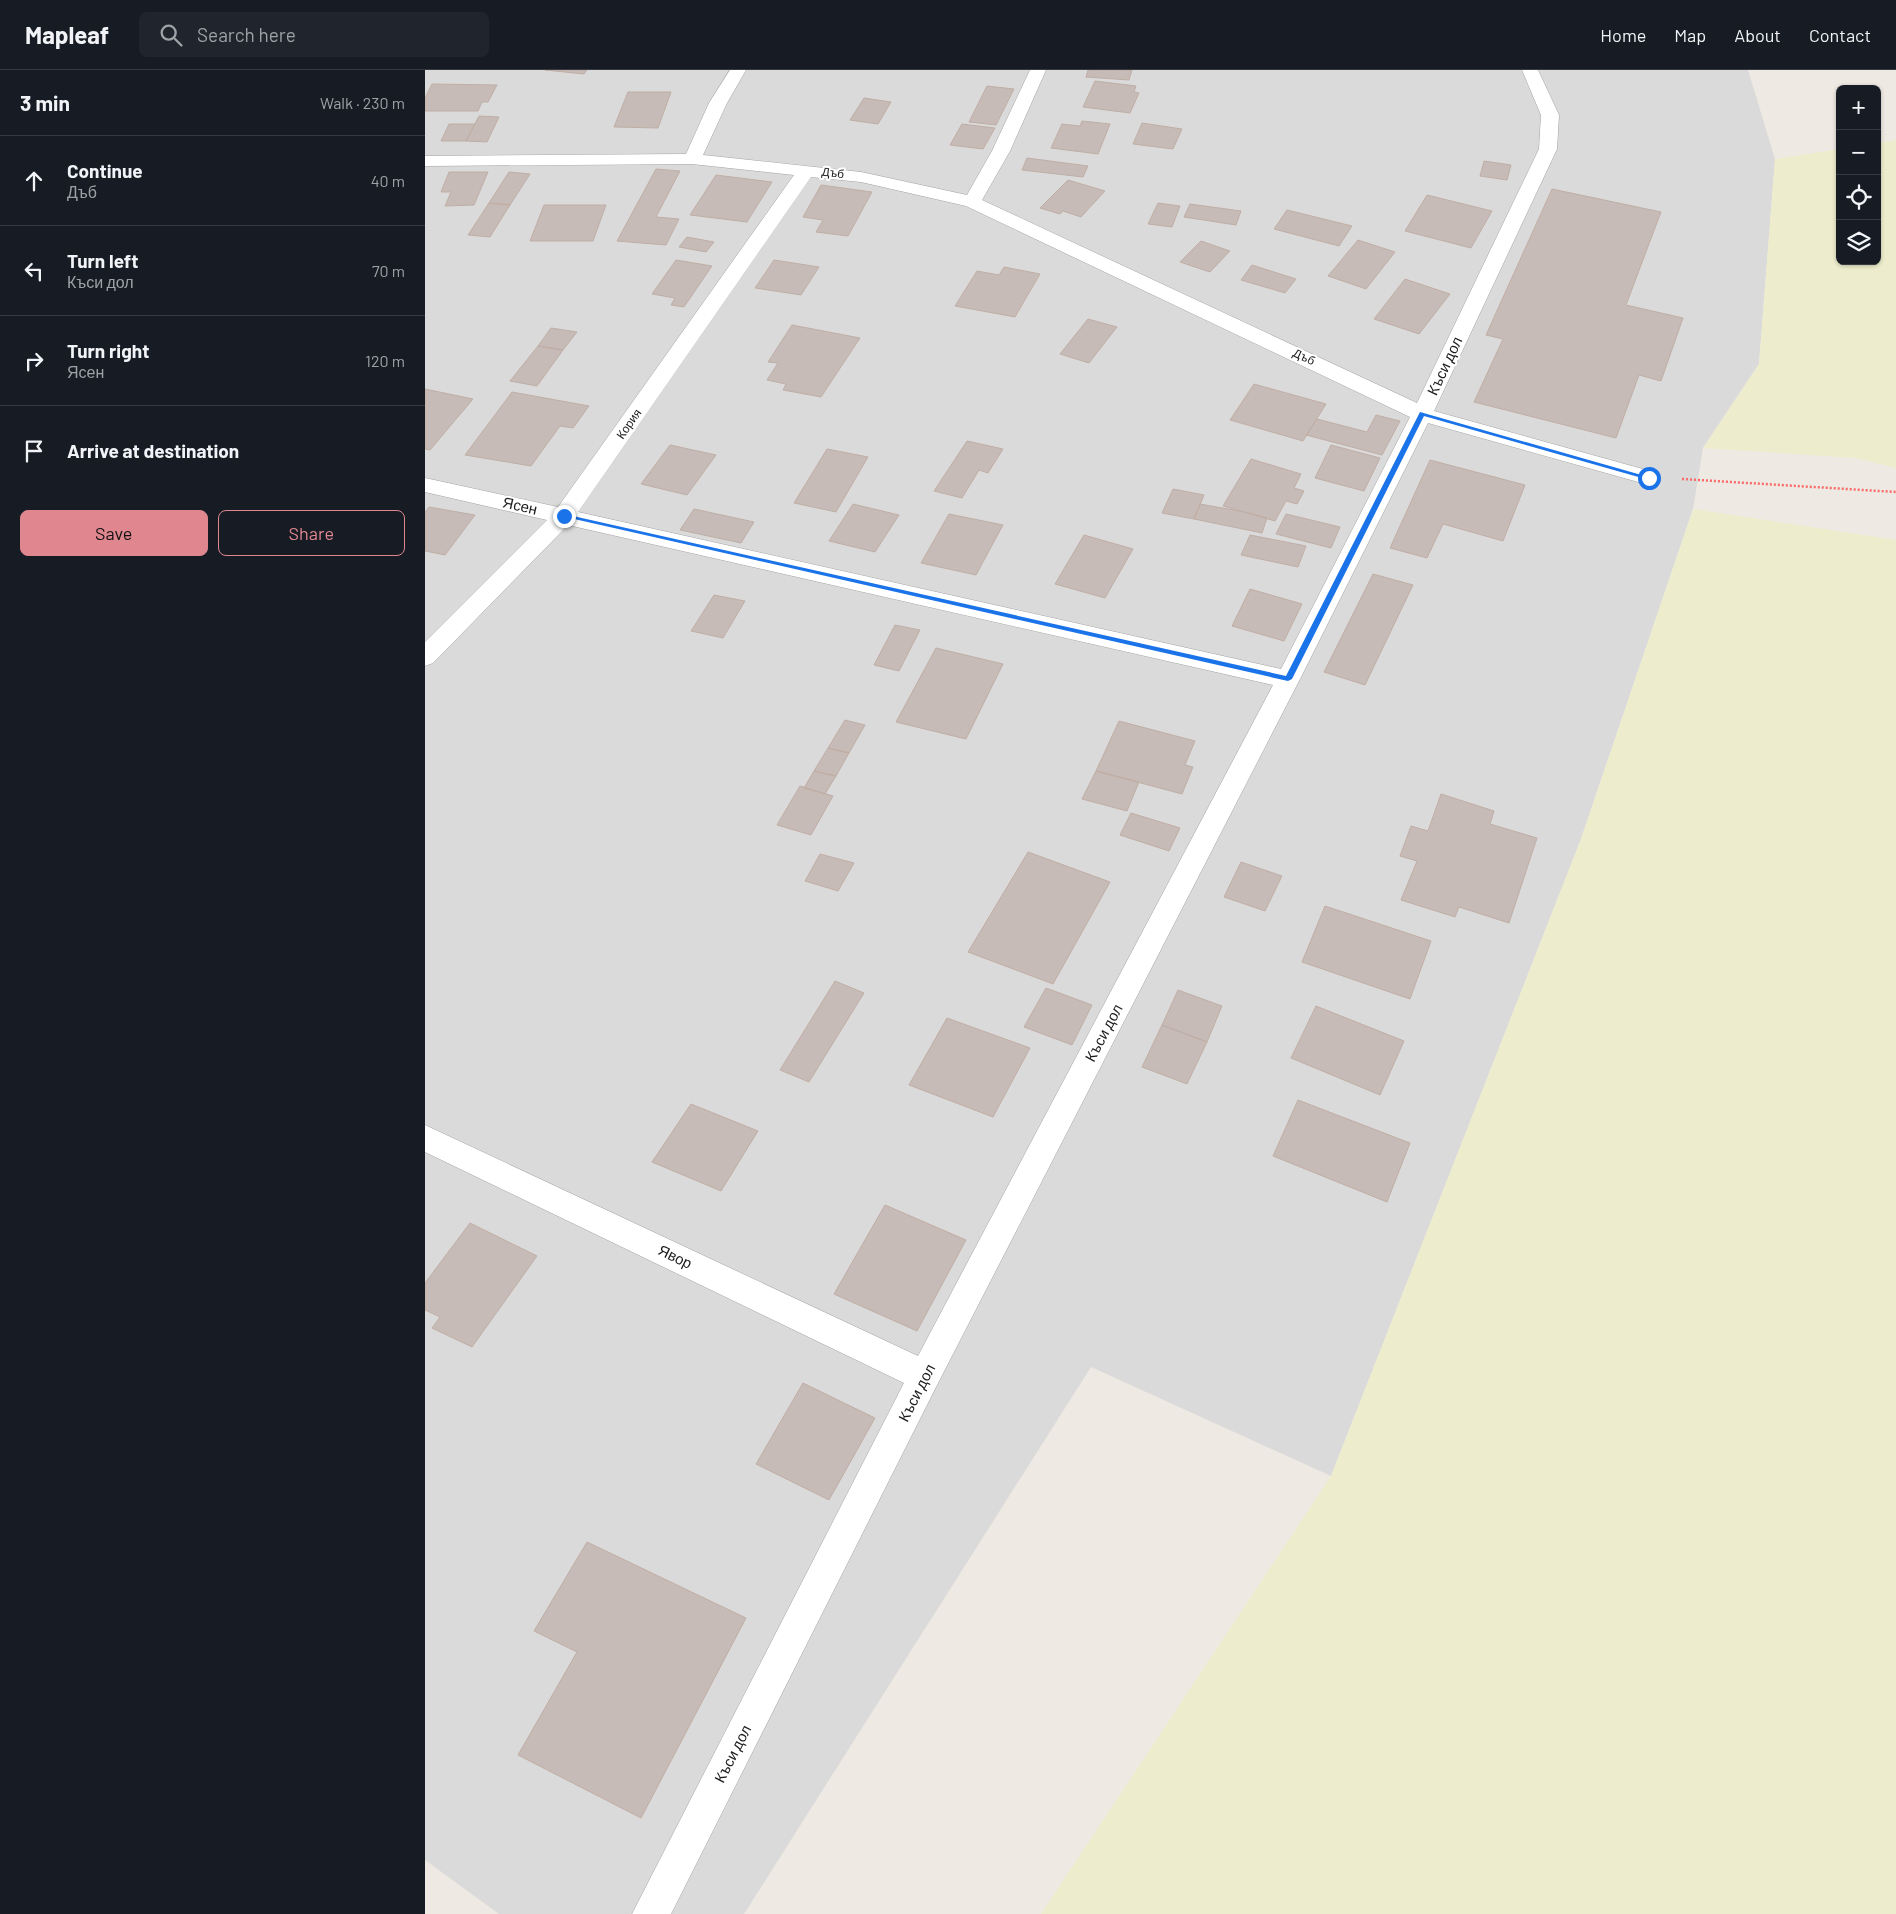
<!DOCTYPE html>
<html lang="en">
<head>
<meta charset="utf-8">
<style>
	body { margin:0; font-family:Barlow,sans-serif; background:#20242c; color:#f1f3f6 }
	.controls { position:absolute; right:15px; top:15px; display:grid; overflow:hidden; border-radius:8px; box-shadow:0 1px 4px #0004 }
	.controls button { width:45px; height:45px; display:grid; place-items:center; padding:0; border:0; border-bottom:1px solid #363941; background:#171b24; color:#f1f3f6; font:25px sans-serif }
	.stop { position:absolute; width:15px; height:15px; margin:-11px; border:4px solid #1a73e8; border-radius:50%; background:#fff }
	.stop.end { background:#1a73e8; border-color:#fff; box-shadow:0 1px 5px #0008 }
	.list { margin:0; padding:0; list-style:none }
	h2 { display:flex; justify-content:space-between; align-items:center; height:65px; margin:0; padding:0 20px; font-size:21px }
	h2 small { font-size:16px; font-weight:400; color:#9ea1a6 }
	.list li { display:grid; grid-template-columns:32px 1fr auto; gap:15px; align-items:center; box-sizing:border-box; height:90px; padding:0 20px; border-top:1px solid #363941 }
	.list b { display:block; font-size:19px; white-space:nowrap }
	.list p { margin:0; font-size:16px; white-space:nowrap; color:#9ea1a6 }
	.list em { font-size:16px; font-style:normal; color:#9ea1a6 }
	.actions { display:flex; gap:10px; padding:15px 20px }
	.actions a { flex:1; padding:11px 0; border:1px solid #df868f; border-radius:8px; text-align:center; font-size:18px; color:#df868f }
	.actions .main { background:#df868f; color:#111 }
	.icon { flex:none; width:28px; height:28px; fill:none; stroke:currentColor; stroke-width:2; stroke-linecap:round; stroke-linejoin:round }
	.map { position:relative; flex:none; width:1471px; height:1844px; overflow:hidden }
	header { display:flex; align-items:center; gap:30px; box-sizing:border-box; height:70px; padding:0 25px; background:#171b24; border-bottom:1px solid #363941 }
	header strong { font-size:24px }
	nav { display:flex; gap:28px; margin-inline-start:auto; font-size:18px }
	.search { width:350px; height:45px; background:#20242c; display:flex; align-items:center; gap:12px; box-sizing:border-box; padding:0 18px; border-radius:8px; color:#9ea1a6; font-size:19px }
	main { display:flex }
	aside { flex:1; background:#171b24 }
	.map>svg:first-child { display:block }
	.residential { fill:#dbdada }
	.farmland { fill:#ededcd }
	.building { fill:#c6bbb6; stroke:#c0aea5 }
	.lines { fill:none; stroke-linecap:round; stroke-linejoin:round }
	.street-casing { stroke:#a4a4a4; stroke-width:1 }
	.path { stroke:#f96b68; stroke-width:2.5; stroke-dasharray:2 2; stroke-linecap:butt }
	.street { fill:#fff; fill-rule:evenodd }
	.route { fill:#1a73e8 }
	.labels { text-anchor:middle; stroke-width:4; stroke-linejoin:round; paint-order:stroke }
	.far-street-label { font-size:12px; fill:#1d1d1d; stroke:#fff }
	.street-label { font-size:15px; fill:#1d1d1d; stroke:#fff }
</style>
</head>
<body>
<header>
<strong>Mapleaf</strong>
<div class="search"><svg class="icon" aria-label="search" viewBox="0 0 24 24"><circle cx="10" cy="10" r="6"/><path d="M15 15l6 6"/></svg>Search here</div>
<nav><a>Home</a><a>Map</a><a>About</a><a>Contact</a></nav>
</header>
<main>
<aside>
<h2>3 min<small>Walk · 230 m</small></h2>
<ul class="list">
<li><svg class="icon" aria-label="ahead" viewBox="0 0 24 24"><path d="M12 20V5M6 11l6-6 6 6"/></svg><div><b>Continue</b><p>Дъб</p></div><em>40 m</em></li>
<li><svg class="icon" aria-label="left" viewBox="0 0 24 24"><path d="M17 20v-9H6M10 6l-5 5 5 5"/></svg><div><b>Turn left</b><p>Къси дол</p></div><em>70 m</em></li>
<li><svg class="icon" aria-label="right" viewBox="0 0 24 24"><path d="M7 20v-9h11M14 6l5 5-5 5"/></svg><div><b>Turn right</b><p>Ясен</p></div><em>120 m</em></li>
<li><svg class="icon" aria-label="arrive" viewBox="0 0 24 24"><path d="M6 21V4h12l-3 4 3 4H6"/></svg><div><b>Arrive at destination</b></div></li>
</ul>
<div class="actions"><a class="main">Save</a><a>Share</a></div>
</aside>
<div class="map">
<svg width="1471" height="1844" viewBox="0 0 1471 1844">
	<rect width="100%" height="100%" fill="#eee9e2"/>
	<path class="residential" d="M0,0H1323L1350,89L1334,294L1278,378L1268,439L1156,769L906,1406L666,1297L319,1844H74L0,1790Z"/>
	<path class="farmland" d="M1471,70V398L1431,388L1278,378L1334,294L1350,89L1415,79V191H1452V73Z
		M1268,439L1471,470V1844H616L906,1406L1156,769Z"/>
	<path class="building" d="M120,0H162L159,4Z
		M663,0H707L704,10L661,7Z
		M670,11L711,16L709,22L714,23L705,43L658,37Z
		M7,14L72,15L63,32H57L53,41H0V28Z
		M562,16L589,19L571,55L544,52Z
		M203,22H246L233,58L189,57Z
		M439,28L466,32L453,54L425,50Z
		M54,46L74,47L62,72L41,71Z
		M657,51L685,54L673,84L626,78L637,54L655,56Z
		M717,53L757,59L748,79L708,74Z
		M24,54H50L41,71H16Z
		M537,54L570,58L558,79L525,75Z
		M602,88L663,96L658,107L597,100Z
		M1059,91L1086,95L1082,110L1055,106Z
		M231,99L255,101L231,147L254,149L241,175L192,171Z
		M24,102H63L49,135L20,136L26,122H16Z
		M84,102L105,104L85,135L64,133Z
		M291,105L347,112L322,152L265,145Z
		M643,110L680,121L656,147L638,141L635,144L615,138Z
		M396,115L447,122L423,166L391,162L398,150L378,147Z
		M1127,119L1236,142L1201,235L1258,248L1236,311L1214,305L1191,368L1049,332L1078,269L1061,265Z
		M1002,125L1067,141L1046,178L980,161Z
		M64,133L85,135L65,167L43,165Z
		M733,133L755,136L747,157L723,154Z
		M765,134L816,141L811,155L759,147Z
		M119,135H181L168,171H105Z
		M862,140L927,156L914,176L849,159Z
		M262,167L289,172L281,182L254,177Z
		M933,170L970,182L941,219L903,206Z
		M776,171L805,181L785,202L755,192Z
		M251,190L287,196L259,237L246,235L250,228L227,224Z
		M349,190L394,197L376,225L330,218Z
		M827,195L871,209L860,223L816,210Z
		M579,197L615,204L590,247L530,236L552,201L574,205Z
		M980,209L1025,224L994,264L949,249Z
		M663,249L692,257L664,293L635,284Z
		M367,255L435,268L396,327L358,320L361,314L342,310L353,293L343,292Z
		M126,258L152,262L138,280L113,276Z
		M113,276L138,280L112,316L85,311Z
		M829,314L901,334L878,371L805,350Z
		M0,319L48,329L5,380L0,379Z
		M87,322L164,336L148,358L135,356L106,396L40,385Z
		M951,345L975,351L957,385L881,365L892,349L942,362Z
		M542,371L578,379L563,403L554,400L537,428L509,421Z
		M245,375L291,385L262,425L216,414Z
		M906,375L955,388L939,421L890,408Z
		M402,379L443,387L411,442L369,433Z
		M826,389L876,404L869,418L879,421L872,434L861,431L850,451L798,436Z
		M1005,390L1100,415L1078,471L1018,454L1002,488L965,478Z
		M748,419L779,425L769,449L737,443Z
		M428,434L474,445L450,482L404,471Z
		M775,434L820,442L842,448L837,463L769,449Z
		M4,437L50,445L20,485L0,481V442Z
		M269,439L329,452L316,473L255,460Z
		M524,444L578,455L551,505L496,493Z
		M861,444L915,457L906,478L851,464Z
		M659,465L708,479L680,528L630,514Z
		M825,465L881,476L873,497L816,485Z
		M948,504L988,515L940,615L899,602Z
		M825,519L877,534L859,571L807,556Z
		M289,525L320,531L298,568L266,561Z
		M470,555L495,560L474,601L449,595Z
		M511,578L578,594L541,669L471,652Z
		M420,650L440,655L424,683L403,678Z
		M694,651L770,671L760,695L768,697L757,724L671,701Z
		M403,678L424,683L411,706L389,701Z
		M389,701L411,706L400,724L379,718Z
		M671,701L714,712L702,741L657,729Z
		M375,716L408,726L386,765L352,755Z
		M1016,724L1069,741L1065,754L1112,768L1084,853L1034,837L1030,847L976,830L992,791L975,786L986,756L1003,761Z
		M706,743L755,758L744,781L695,765Z
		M603,782L685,812L628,914L543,882Z
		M395,784L429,793L413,821L380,811Z
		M816,792L857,806L840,841L799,827Z
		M900,836L1006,871L985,929L877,892Z
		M410,911L439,923L384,1012L355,1000Z
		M621,918L667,935L647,975L599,957Z
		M753,920L797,936L782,972L737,955Z
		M891,936L979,971L955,1025L866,988Z
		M522,948L605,978L568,1047L484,1015Z
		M737,955L782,972L762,1014L717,997Z
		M873,1030L985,1073L962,1132L848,1086Z
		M266,1034L333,1061L296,1121L227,1092Z
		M460,1135L541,1170L492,1261L409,1224Z
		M45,1153L112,1186L47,1277L7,1258L15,1247L0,1240V1213Z
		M378,1313L450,1348L404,1430L331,1394Z
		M162,1472L321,1548L216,1748L93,1685L152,1582L109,1561Z"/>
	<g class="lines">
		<defs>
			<path id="street" d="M305,0H321L302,33L278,85L436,102L542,125L567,81L605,0H621L585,81L557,130L992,333L1114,79L1116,45L1097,0H1113L1134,45L1132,79L1009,341L1232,403L1235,408L1232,413L1224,415L1003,353L875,609L511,1317L246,1844H207L479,1313L0,1082V1055L493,1286L848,615L143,455L8,593L0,596V572L122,450L0,422V408L133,437L369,105L267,94L0,96V86L261,84L284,33ZM386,107L436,112L541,136L985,347L856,599L153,442Z"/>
		</defs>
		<use href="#street" class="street-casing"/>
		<path class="path" d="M1257,409L1471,422"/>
		<use href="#street" class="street"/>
	</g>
	<path class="route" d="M995,342L1227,408L1224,410L999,346L867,609L863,611L136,446L139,444L861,606Z"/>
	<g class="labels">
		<g class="far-street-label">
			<text transform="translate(408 103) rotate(7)" y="4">Дъб</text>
			<text transform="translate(879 287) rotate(25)" y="4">Дъб</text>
			<text transform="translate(204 354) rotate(-55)" y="4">Кория</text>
		</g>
		<g class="street-label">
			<text transform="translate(1020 296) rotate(-65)" y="5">Къси дол</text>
			<text transform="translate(95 436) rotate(13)" y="5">Ясен</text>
			<text transform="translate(679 963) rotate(-62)" y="5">Къси дол</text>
			<text transform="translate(250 1187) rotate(26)" y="5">Явор</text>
			<text transform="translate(492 1323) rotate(-63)" y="5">Къси дол</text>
			<text transform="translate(308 1684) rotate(-63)" y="5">Къси дол</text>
		</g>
	</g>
</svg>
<div class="controls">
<button>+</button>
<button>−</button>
<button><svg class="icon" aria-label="locate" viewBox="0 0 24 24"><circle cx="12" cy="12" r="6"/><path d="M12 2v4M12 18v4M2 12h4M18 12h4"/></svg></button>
<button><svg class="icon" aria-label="layers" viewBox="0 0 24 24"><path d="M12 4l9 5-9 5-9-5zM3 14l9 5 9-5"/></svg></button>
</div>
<div class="stop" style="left:1224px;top:408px"></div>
<div class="stop end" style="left:139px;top:446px"></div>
</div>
</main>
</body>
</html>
